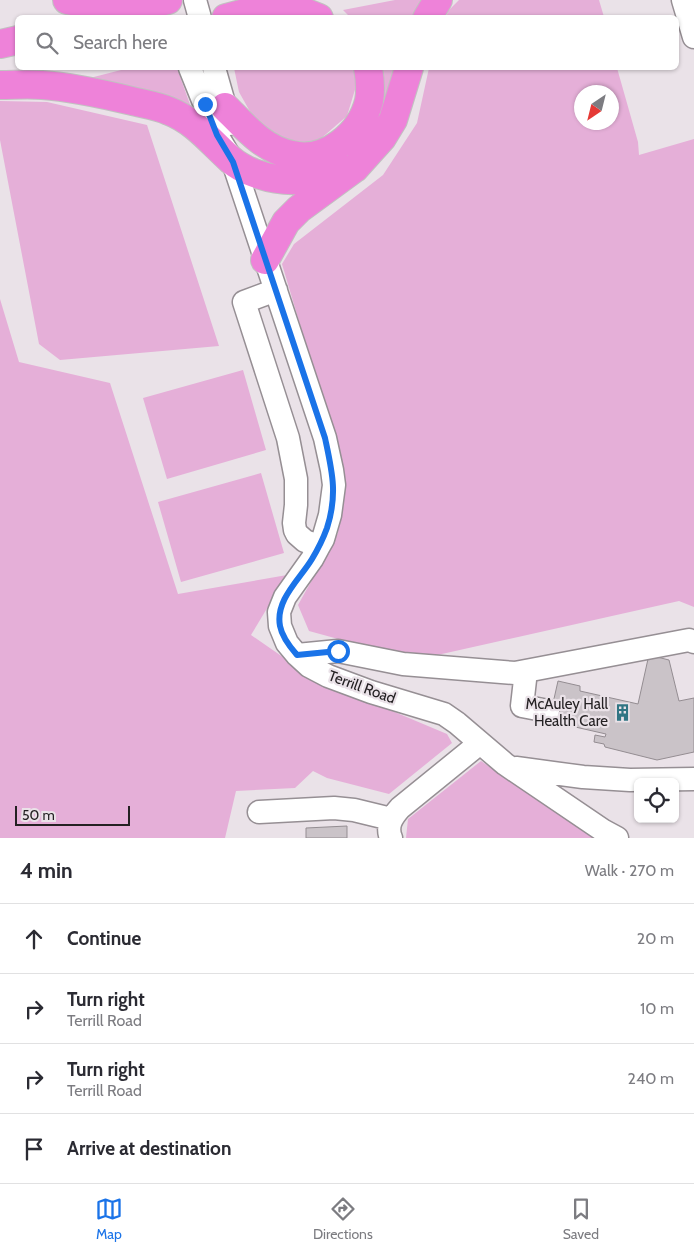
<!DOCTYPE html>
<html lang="en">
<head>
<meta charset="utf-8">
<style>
	body { margin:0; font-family:Cabin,sans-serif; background:#f7f7f7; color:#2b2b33 }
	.controls { position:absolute; right:15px; bottom:15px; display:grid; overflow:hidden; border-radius:8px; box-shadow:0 1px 4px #0004 }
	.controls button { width:45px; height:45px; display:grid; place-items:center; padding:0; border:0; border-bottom:1px solid #e1e1e2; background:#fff; color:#2b2b33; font:25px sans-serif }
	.compass { position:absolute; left:574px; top:85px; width:45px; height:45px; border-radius:50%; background:#fff; box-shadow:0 1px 4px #0004; rotate:215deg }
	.scale { position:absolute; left:15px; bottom:12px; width:115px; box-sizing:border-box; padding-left:5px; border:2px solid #242123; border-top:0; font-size:14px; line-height:18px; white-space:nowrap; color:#242123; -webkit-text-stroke:4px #eae2e8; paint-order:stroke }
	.stop { position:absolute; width:15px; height:15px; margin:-11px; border:4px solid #1a73e8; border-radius:50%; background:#fff }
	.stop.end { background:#1a73e8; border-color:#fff; box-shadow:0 1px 5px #0008 }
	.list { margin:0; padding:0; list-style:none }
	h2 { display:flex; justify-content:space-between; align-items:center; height:65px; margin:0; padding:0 20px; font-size:21px }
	h2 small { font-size:16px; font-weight:400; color:#7c7c81 }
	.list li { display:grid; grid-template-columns:32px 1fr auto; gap:15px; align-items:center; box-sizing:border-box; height:70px; padding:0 20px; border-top:1px solid #e1e1e2 }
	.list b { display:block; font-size:19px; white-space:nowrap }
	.list p { margin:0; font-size:16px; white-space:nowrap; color:#7c7c81 }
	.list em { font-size:16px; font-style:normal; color:#7c7c81 }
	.icon { flex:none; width:28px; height:28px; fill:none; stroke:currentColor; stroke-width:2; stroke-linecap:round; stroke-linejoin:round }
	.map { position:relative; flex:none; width:694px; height:838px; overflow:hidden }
	.search { position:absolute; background:#fff; box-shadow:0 1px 4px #0004; left:15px; right:15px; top:15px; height:55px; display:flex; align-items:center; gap:12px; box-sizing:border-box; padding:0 18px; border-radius:8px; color:#7c7c81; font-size:19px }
	.sheet { height:345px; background:#fff }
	nav { display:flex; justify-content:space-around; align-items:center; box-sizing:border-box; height:70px; border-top:1px solid #e1e1e2; background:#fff; font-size:14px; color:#7c7c81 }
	nav a { display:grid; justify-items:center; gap:2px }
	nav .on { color:#1a73e8 }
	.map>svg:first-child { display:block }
	.green { fill:#e5afd8; fill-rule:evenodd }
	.building { fill:#cac3c8; stroke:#948d92 }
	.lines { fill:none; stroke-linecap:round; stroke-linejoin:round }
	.minor-casing { stroke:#968f94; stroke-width:25 }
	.highway-casing { stroke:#c2c1c1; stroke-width:30 }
	.minor { stroke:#fff; stroke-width:22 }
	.highway { stroke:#ee82d9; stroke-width:28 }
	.route { stroke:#1a73e8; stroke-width:6 }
	.labels { text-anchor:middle; stroke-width:4.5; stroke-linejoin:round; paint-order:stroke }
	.street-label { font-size:15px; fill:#242123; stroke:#eae2e8 }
	.poi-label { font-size:15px; fill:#242123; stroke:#eae2e8; text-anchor:end }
</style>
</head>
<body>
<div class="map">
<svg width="694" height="838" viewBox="0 0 694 838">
	<rect width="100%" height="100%" fill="#eae2e8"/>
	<path class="green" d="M395,0H427L416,17H350L343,10Z
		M459,0H599L604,17H446L448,11Z
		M129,68H177L193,113L78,81Z
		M234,68H354L357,83L347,116L318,141L294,144L276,136L257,124L239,92Z
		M380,68H398L373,127Z
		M429,68H617L638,142L639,155L694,139V607L679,601L415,660L309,631L298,605L338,533L341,463L282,264L294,244L383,175L417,123ZM582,92H612V122H582Z
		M0,101L47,102L147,125L219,346L60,360L39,344L0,140Z
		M0,299L19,362L110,383L178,594L287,575L251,635L316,680L397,713L447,734L452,743L389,794L327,778L313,771L295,788L236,791L225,838H0Z
		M243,370L266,450L167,479L143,398Z
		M261,473L284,553L181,582L158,502Z
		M481,761L582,830L594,838H406L408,819Z"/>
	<path class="building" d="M657,657L669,660L679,701L694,698V752L657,760L605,747L604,744L594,742L595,735L605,737L606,734L549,721L558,681L580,686V691L638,704L648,659Z
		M347,826V838H306V828Z"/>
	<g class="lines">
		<defs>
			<path id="minor" d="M195,0L200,18
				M683,0L694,37
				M190,68L217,135L233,162L325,438L332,470L334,485L330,515L323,539L319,546L312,559L285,597L279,612L280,626L287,643L297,655L309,666L328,676L371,692L444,714L457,723L505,764L604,831L617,838
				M214,68L230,124
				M276,290L244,302L288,438L296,479V505L294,523L295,530L297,534L305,541L319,546
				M297,655L338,651L403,664L515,673L689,640L694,642
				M526,671L522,706L548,711
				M516,768L583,777L630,780L694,779
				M259,812L334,808L354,810L391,819
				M391,838C386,826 392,817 400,808L480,743"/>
			<path id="highway" d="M67,0L88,4L125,7
				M282,3L319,18
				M100,18L168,0
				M226,18L294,0
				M427,18L438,0
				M0,44L18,40
				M0,85C14,85 28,84 42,85C72,87 103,94 132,101C144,104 158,106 169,111C195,121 211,142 231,160C238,166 246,170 254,173C292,187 318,178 355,168
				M225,107C245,127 263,149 292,155C326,163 361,134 369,101C371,90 370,79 368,68
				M265,260L281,231L286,222L299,209L355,168L382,138L393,120L409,68"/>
		</defs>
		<use href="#minor" class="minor-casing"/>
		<use href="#highway" class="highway-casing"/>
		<use href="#minor" class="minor"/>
		<use href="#highway" class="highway"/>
	</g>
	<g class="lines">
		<path class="route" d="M205,104L217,135L233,162L325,438C332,471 338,494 327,528C323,539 318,549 312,559C300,579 275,600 280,626C282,637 290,647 297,655L338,651"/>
	</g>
	<defs>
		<symbol id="building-bare" viewBox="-9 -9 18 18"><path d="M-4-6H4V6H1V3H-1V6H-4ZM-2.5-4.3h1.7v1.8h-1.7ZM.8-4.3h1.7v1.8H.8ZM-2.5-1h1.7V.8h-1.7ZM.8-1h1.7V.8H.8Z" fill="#307583" stroke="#eae2e8" stroke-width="2.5" paint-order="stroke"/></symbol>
	</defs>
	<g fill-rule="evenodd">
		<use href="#building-bare" x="610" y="700" width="25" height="25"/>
	</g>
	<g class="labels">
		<g class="street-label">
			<text transform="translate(362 687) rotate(20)" y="5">Terrill Road</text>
		</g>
		<g class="poi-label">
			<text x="608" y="709">McAuley Hall<tspan x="608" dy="17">Health Care</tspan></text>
		</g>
	</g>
</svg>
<div class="controls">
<button><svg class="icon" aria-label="locate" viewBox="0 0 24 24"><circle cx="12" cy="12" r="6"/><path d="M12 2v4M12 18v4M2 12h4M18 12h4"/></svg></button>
</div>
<svg class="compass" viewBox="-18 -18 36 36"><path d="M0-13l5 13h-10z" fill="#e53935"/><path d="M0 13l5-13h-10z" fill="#7c7c81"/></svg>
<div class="scale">50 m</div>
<div class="stop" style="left:338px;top:651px"></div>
<div class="stop end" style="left:205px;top:104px"></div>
<div class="search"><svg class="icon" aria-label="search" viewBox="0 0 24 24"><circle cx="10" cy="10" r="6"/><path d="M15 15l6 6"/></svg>Search here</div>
</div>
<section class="sheet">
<h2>4 min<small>Walk · 270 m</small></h2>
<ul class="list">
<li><svg class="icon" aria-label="ahead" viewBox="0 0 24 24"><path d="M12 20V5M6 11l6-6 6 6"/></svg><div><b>Continue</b></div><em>20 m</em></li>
<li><svg class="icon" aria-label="right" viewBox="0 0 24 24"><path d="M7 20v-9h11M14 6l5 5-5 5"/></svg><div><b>Turn right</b><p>Terrill Road</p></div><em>10 m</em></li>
<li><svg class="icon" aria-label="right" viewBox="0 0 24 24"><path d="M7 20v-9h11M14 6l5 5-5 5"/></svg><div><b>Turn right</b><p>Terrill Road</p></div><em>240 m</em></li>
<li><svg class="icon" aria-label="arrive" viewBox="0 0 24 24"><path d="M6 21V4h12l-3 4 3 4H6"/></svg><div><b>Arrive at destination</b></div></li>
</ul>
</section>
<nav>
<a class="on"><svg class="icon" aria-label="map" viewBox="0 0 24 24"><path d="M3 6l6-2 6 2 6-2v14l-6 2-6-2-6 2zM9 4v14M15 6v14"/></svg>Map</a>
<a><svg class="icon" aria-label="directions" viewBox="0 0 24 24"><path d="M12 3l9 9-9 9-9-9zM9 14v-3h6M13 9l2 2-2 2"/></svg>Directions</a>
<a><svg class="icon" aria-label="saved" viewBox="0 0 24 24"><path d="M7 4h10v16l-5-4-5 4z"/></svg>Saved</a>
</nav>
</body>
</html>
